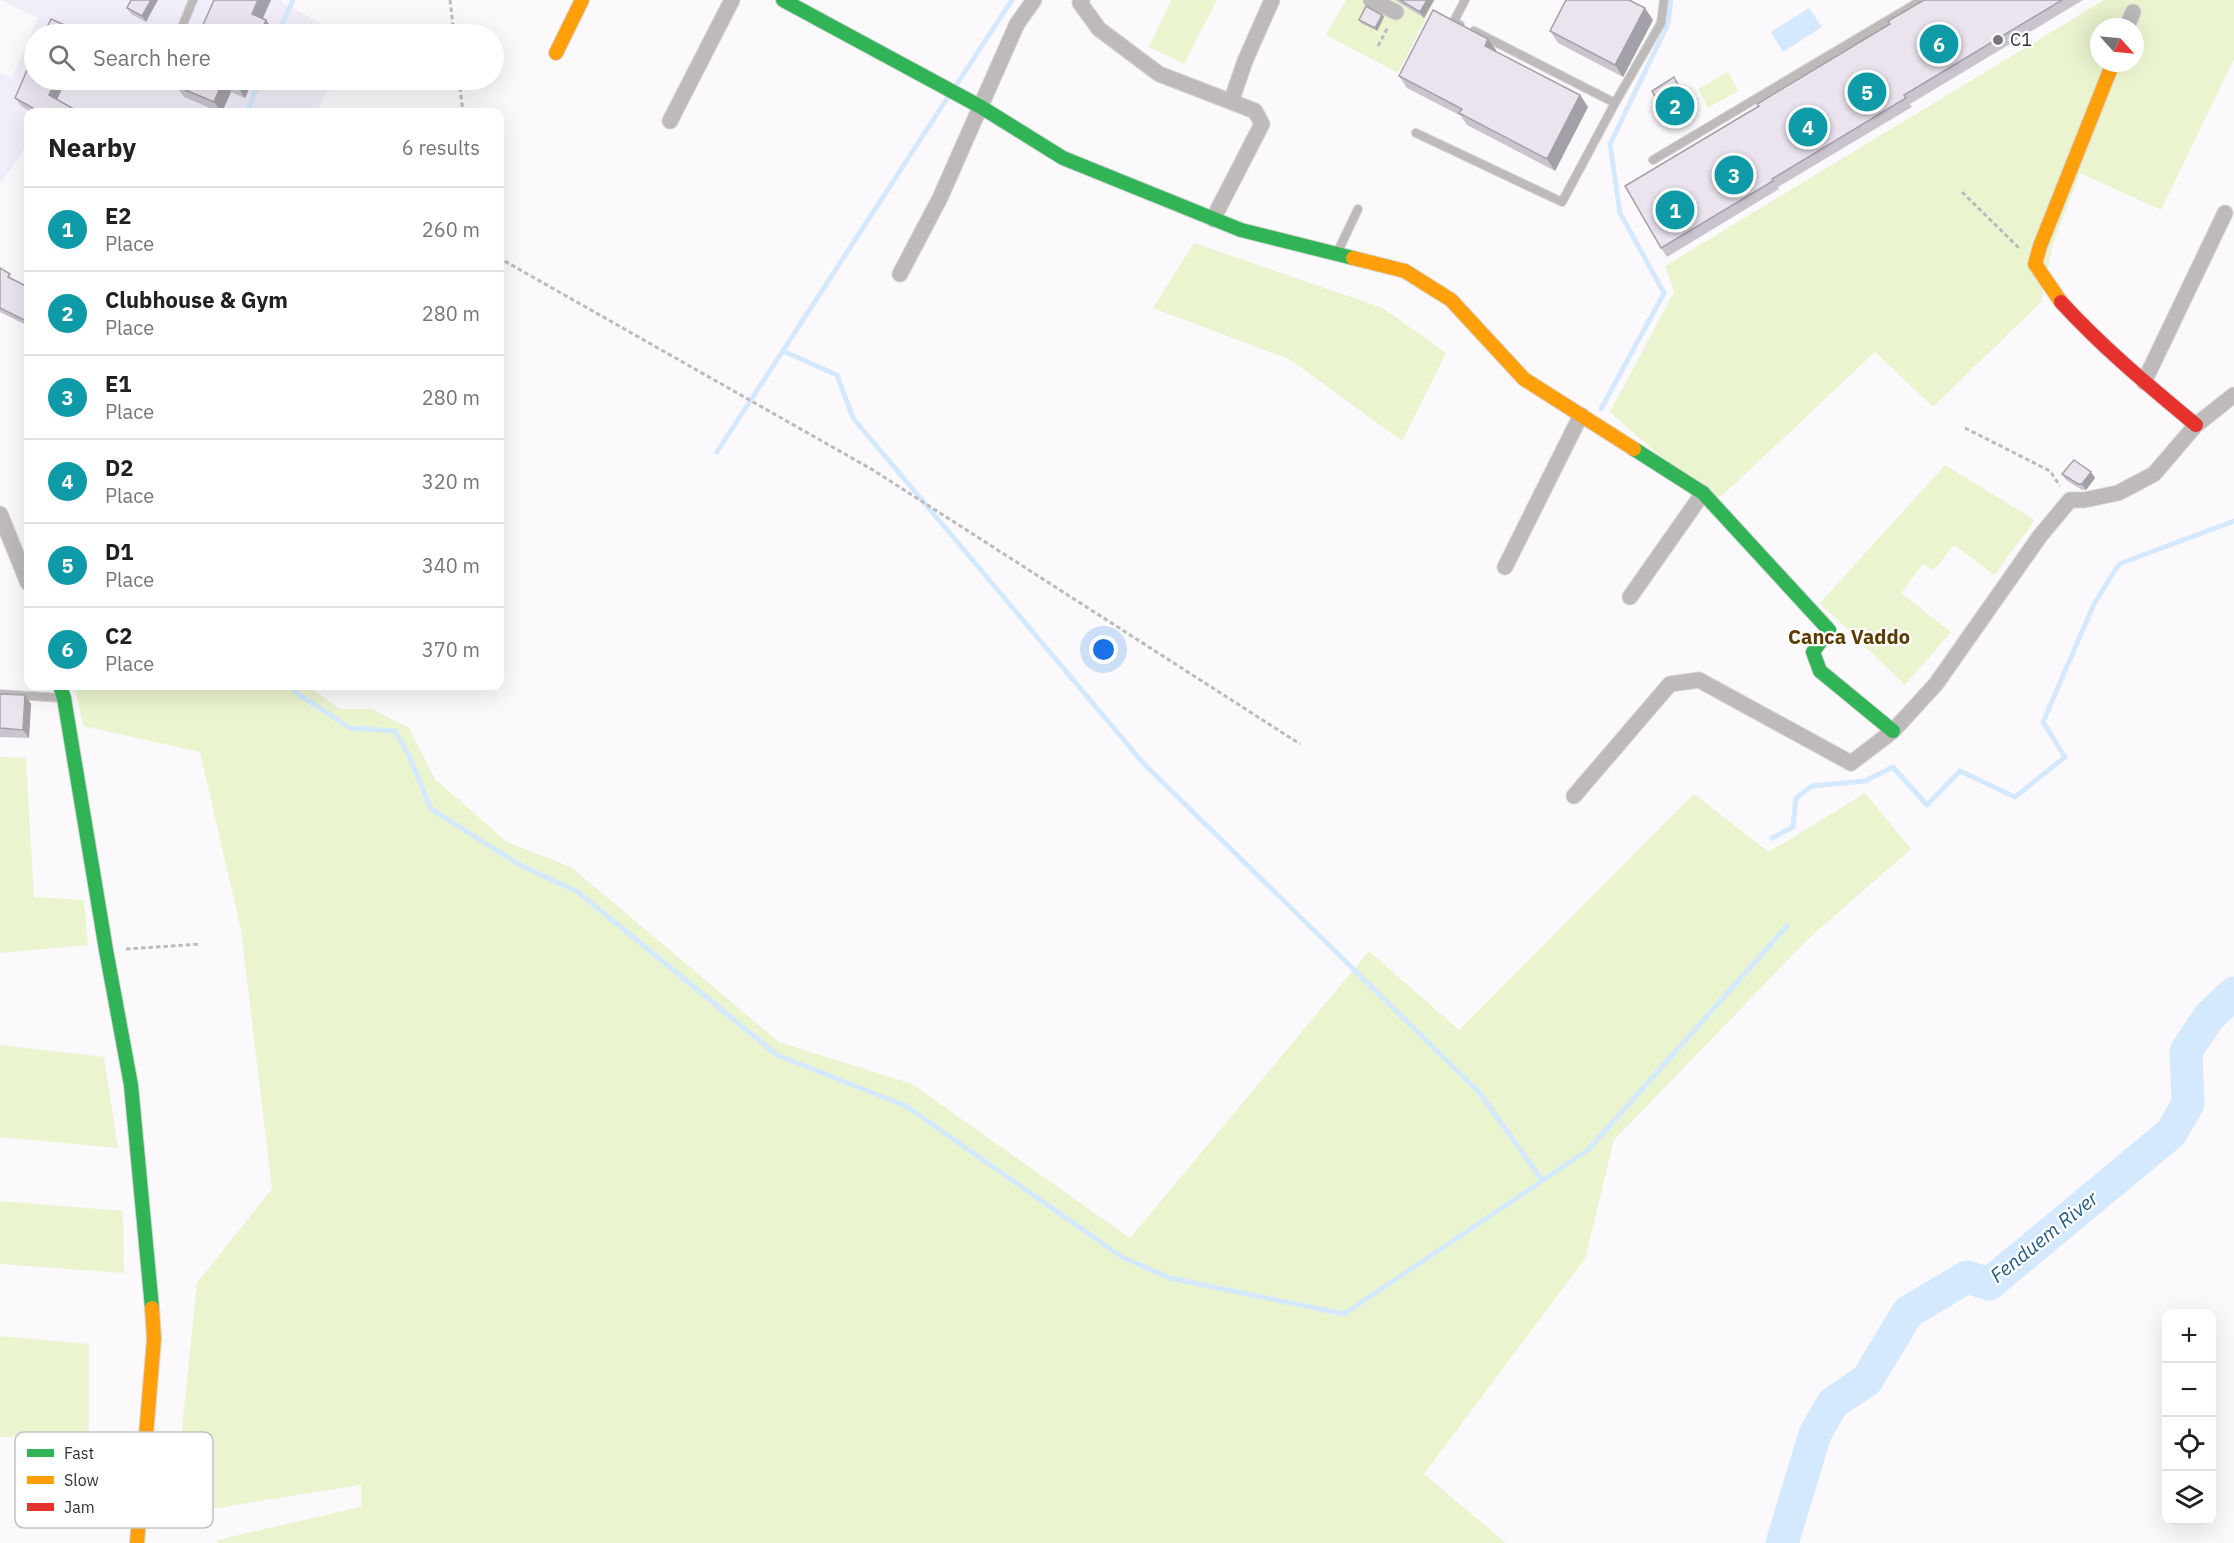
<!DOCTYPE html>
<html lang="en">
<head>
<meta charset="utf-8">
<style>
	body { margin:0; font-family:"IBM Plex Sans",sans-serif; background:#f2f2f2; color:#202124 }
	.controls { position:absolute; right:18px; bottom:18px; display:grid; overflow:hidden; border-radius:12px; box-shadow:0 6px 24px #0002 }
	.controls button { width:54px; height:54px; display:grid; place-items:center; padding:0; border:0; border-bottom:2px solid #e0e0e0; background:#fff; color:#202124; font:30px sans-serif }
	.compass { position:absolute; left:2090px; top:18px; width:54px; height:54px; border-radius:50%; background:#fff; box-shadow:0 6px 24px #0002; rotate:117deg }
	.you { position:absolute; left:1104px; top:650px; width:21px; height:21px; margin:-15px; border:4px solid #fff; border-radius:50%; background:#1a73e8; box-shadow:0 0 0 9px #1a73e833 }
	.badge { display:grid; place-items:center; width:39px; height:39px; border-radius:50%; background:#7a767d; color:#fff; font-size:20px; font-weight:700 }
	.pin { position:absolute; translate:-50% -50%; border:3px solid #fff; box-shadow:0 2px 6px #0006 }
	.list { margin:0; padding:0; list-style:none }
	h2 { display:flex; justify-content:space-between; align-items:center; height:78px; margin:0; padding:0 24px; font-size:26px }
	h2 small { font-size:20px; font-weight:400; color:#757577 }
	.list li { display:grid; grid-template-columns:39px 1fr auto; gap:18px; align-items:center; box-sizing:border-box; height:84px; padding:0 24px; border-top:2px solid #e0e0e0 }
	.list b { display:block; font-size:22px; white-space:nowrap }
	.list p { margin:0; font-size:20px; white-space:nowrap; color:#757577 }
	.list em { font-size:20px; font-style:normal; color:#757577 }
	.icon { flex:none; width:33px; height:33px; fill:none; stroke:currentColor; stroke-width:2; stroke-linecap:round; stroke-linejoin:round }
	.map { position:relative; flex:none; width:2234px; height:1543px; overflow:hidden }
	.search { position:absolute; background:#fff; box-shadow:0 6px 24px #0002; left:24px; top:24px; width:480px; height:66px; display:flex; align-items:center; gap:15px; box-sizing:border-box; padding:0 21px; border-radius:33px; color:#757577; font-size:22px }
	.panel { position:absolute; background:#fff; box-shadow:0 6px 24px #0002; left:24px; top:108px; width:480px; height:582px; border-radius:12px }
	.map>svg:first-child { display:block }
	.education { fill:#f2eef9 }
	.green { fill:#eaf4cf; fill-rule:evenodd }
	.water { fill:#d4e9fe }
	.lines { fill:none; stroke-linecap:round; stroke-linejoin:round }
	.stream { stroke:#d4e9fe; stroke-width:5 }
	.river { stroke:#d4e9fe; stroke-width:33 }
	.lane-casing { stroke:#d7d5d8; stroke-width:10 }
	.street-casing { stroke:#d7d5d8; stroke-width:17 }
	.fast-casing { stroke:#d7d5d8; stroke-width:16 }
	.slow-casing { stroke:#d7d5d8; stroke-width:16 }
	.jam-casing { stroke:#d7d5d8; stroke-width:16 }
	.path { stroke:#bcbabb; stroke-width:3; stroke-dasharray:4.5 3; stroke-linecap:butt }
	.lane { stroke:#bebaba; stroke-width:8 }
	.street { stroke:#bebaba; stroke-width:15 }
	.fast { stroke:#30b455; stroke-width:14 }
	.slow { stroke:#ff9f0a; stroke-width:14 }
	.jam { stroke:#e5322d; stroke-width:14 }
	.wall { fill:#cac4ce }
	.shaded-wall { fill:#a4a0a7 }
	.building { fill:#ebe4ef; stroke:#a4a0a7; stroke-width:1.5 }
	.poi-dot { fill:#7a767d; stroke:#fff; stroke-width:2 }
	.labels { text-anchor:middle; stroke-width:4.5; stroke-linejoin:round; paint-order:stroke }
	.poi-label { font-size:18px; fill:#352f38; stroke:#fff; text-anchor:start }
	.neighbourhood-label { font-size:20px; font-weight:bold; fill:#5b3b00; stroke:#fff }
	.water-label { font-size:20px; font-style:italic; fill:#225b89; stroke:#fff }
	.key { fill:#fff; stroke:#c2c1c3; stroke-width:1.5 }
	.key-label { font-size:16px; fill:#352f38 }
</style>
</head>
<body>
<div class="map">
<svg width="2234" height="1543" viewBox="0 0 2234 1543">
	<rect width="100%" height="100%" fill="#fbf9fc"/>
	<path class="education" d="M0,0H282L283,3L341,34H34V80H334L316,112H28V144L0,184V73L12,78L38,18Z"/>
	<path class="green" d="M1171,0H1217L1184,64L1149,47Z
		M1346,0H1435L1398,73L1326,35Z
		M2104,0H2234V59L2161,210L2080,173L2053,244L2041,302L1933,407L1875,352L1725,493L1711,501L1610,412L1674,292L1665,266ZM2099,27H2135V63H2099Z
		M1728,72L1738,91L1708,108L1698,89Z
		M1194,243L1383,308L1446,353L1402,441L1289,359L1153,308Z
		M1945,465L2035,520L1994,575L1954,545L1934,570L1923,564L1901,593L1951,632L1905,685L1820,603Z
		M75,686H308L340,709H372L409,728L435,779L507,842L571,867L779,1042L912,1084L1130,1238L1369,951L1459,1030L1694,794L1769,852L1865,793L1911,849L1810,937L1614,1140L1585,1259L1424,1474L1506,1543H217V1540L361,1507V1485L173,1515L197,1283L272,1189L241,930L200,752L83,726Z
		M0,757L26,758L34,897L84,900L88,945L0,953Z
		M0,1045L104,1057L118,1148L0,1137Z
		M0,1201L123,1211L124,1273L0,1264Z
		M0,1336L89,1344V1438L0,1437Z"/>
	<path class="water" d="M1809,8L1822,27L1783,52L1771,32Z"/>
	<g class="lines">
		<path class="stream" d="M278,34L293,0
			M955,87L1012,0
			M247,112L260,80
			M783,351L837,375L853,418L1144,764L1479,1092L1542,1180
			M1601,409L1664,293L1620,213L1610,144L1668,24L1671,0
			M717,452L950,94
			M291,686L298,694L350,728L395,731L409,756L431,809L520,865L578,892L777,1055L906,1106L1122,1257L1170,1278L1344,1314L1588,1150L1787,926
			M1772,838L1793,827L1796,798L1812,786L1865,781L1893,767L1927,805L1960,771L2015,797L2065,757L2043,722L2094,604L2119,564L2234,521"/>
		<path class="river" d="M1782,1543L1815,1434L1833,1403L1867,1380L1908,1312L1967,1277L1989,1284L2171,1133L2188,1104L2186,1051L2209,1017L2234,993"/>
		<defs>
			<path id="lane" d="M1460,25L1454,21L1465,0
				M1474,31L1615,103L1661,23L1664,0
				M179,34L193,0
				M1416,133L1562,202L1615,103
				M1653,160L1922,0
				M1338,251L1358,209
				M0,694L63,698"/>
			<path id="street" d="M1082,0L1080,3L1099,29L1159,74L1255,111L1262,124L1213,219
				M1371,0L1396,12
				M2127,27L2133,12
				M1231,102L1245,61L1272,0
				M670,121L732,0
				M900,274L940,198L1017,24L1034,0
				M2144,382L2225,213
				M0,514L28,583
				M1505,567L1581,415
				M1630,597L1703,493
				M1574,796L1670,684L1699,680L1851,763L1893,731L1936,684L2040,536L2070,500H2084L2118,493L2154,474L2196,425L2234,395"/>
			<path id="fast" d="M783,0L981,107L1063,158L1241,230L1353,258
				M1634,449L1703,493L1829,630L1813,652L1820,671L1893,731
				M60,686L64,698L106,950L131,1085L152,1308"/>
			<path id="slow" d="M556,53L582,0
				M1353,258L1405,271L1451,300L1524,379L1634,449
				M2061,302L2035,264L2040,246L2113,63
				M137,1543L154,1339L152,1308"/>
			<path id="jam" d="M2061,302C2102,347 2149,386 2196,425"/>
		</defs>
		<use href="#lane" class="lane-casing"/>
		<use href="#street" class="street-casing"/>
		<use href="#fast" class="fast-casing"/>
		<use href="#slow" class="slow-casing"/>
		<use href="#jam" class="jam-casing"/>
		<path class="path" d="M450,0L454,34
			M1378,46L1388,27
			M459,80L463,112
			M1962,192L2019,248
			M500,256L501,259L873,470L1300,744
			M1965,428L2050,471L2060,486
			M126,949L201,944"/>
		<use href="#lane" class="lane"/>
		<use href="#street" class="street"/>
		<use href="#fast" class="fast"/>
		<use href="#slow" class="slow"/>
		<use href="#jam" class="jam"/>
	</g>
	<path class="wall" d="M131,0L146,22L131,14L127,8Z
		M1395,0H1434L1424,18Z
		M1924,0H2083L1910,104L1912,107L1778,187L1779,189L1667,257L1661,248L1759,106L1890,24Z
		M1635,3L1653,20L1623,77L1558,43L1550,31Z
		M1382,15L1384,17L1377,31L1361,23L1359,20Z
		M1488,39L1496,50V52L1580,95L1588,107L1555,171L1467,125L1461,116L1407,88L1399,76Z
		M1674,77L1678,83L1693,115L1673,127L1669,121Z
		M66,80L57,100L79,112H31L21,106L15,98Z
		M179,80H253L245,98L231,92L222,112H219L184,97L176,86Z
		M0,268L14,280L28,287V326L0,312Z
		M2091,472L2095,478L2086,490H2082L2066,480L2062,474Z
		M0,694L25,695L31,704L29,738L0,737Z"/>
	<path class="shaded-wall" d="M151,0H158L146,22L142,16Z
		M258,0H271L260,25L252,14Z
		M1427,0H1434L1424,18L1420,12Z
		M1645,8L1653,20L1623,77L1615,65Z
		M1382,15L1384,17L1377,31L1375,28Z
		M266,20L274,31L272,34H260Z
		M1488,39L1496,50L1493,57L1485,46Z
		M1674,77L1678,83L1693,115L1689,109Z
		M56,80H66L55,104L49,95Z
		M240,80H253L245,98L237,86Z
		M223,81L231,92L222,112H221L214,102Z
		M1580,95L1588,107L1555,171L1547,159Z
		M2091,472L2095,478L2086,490L2082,484Z
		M25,695L31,704L29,738L23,730Z"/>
	<path class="building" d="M131,0H151L142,16L127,8Z
		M214,0H258L252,14L266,20L260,34H199Z
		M1400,0H1427L1420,12Z
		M1566,0H1629L1645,8L1615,65L1550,31Z
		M1924,0H2062L1904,95L1906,98L1772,179L1773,181L1661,248L1625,186L1759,106L1757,104L1890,24L1888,21Z
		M1366,6L1382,15L1375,28L1359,20Z
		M1433,10L1488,39L1485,46L1580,95L1547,159L1459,113L1462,109L1399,76Z
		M51,19L78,31L76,34H44Z
		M34,54V80H56L49,95L79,112H40L15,98Z
		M1674,77L1689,109L1669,121L1652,91Z
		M179,80H240L237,86L223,81L214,102L176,86Z
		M0,268L10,274L8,277L28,287V322L0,308Z
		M2074,460L2091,472L2082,484H2078L2062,474Z
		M0,694L25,695L23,730L0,728Z"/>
	<circle class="poi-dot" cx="1998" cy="40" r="6"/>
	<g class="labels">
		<g class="poi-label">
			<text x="2010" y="46">C1</text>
		</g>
		<g class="neighbourhood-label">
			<text x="1849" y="644">Canca Vaddo</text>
		</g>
		<g class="water-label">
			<text transform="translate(2044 1237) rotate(-39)" y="7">Fenduem River</text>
		</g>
	</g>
	<rect x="15" y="1432" width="198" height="96" rx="9" class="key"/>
	<rect x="27" y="1449" width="27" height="8" fill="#30b455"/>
	<rect x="27" y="1476" width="27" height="8" fill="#ff9f0a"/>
	<rect x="27" y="1503" width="27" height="8" fill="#e5322d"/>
	<g class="key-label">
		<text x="64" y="1459">Fast</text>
		<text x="64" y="1486">Slow</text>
		<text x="64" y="1513">Jam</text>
	</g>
</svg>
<div class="controls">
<button>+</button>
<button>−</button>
<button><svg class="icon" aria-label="locate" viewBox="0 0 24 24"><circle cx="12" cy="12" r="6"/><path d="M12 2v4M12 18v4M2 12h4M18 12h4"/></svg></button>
<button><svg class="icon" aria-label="layers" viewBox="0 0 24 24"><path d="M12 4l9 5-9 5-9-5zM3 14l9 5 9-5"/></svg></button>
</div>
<svg class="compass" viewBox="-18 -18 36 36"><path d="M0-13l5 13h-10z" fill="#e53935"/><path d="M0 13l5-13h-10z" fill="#757577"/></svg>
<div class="you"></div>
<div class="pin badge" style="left:1675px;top:210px;background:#0f9aa8">1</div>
<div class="pin badge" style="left:1675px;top:106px;background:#0f9aa8">2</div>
<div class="pin badge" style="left:1734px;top:175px;background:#0f9aa8">3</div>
<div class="pin badge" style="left:1808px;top:127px;background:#0f9aa8">4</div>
<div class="pin badge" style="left:1867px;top:92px;background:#0f9aa8">5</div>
<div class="pin badge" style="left:1939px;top:44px;background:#0f9aa8">6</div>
<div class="search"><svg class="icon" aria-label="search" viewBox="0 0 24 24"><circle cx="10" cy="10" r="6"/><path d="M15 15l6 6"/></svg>Search here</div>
<section class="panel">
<h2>Nearby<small>6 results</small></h2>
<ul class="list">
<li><span class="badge" style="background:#0f9aa8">1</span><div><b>E2</b><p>Place</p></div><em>260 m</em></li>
<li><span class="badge" style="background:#0f9aa8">2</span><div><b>Clubhouse &amp; Gym</b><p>Place</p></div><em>280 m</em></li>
<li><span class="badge" style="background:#0f9aa8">3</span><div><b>E1</b><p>Place</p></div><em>280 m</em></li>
<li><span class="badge" style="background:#0f9aa8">4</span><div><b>D2</b><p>Place</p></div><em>320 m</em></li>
<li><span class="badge" style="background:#0f9aa8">5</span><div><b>D1</b><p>Place</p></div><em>340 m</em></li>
<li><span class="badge" style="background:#0f9aa8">6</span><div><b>C2</b><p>Place</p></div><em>370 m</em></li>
</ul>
</section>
</div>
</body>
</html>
